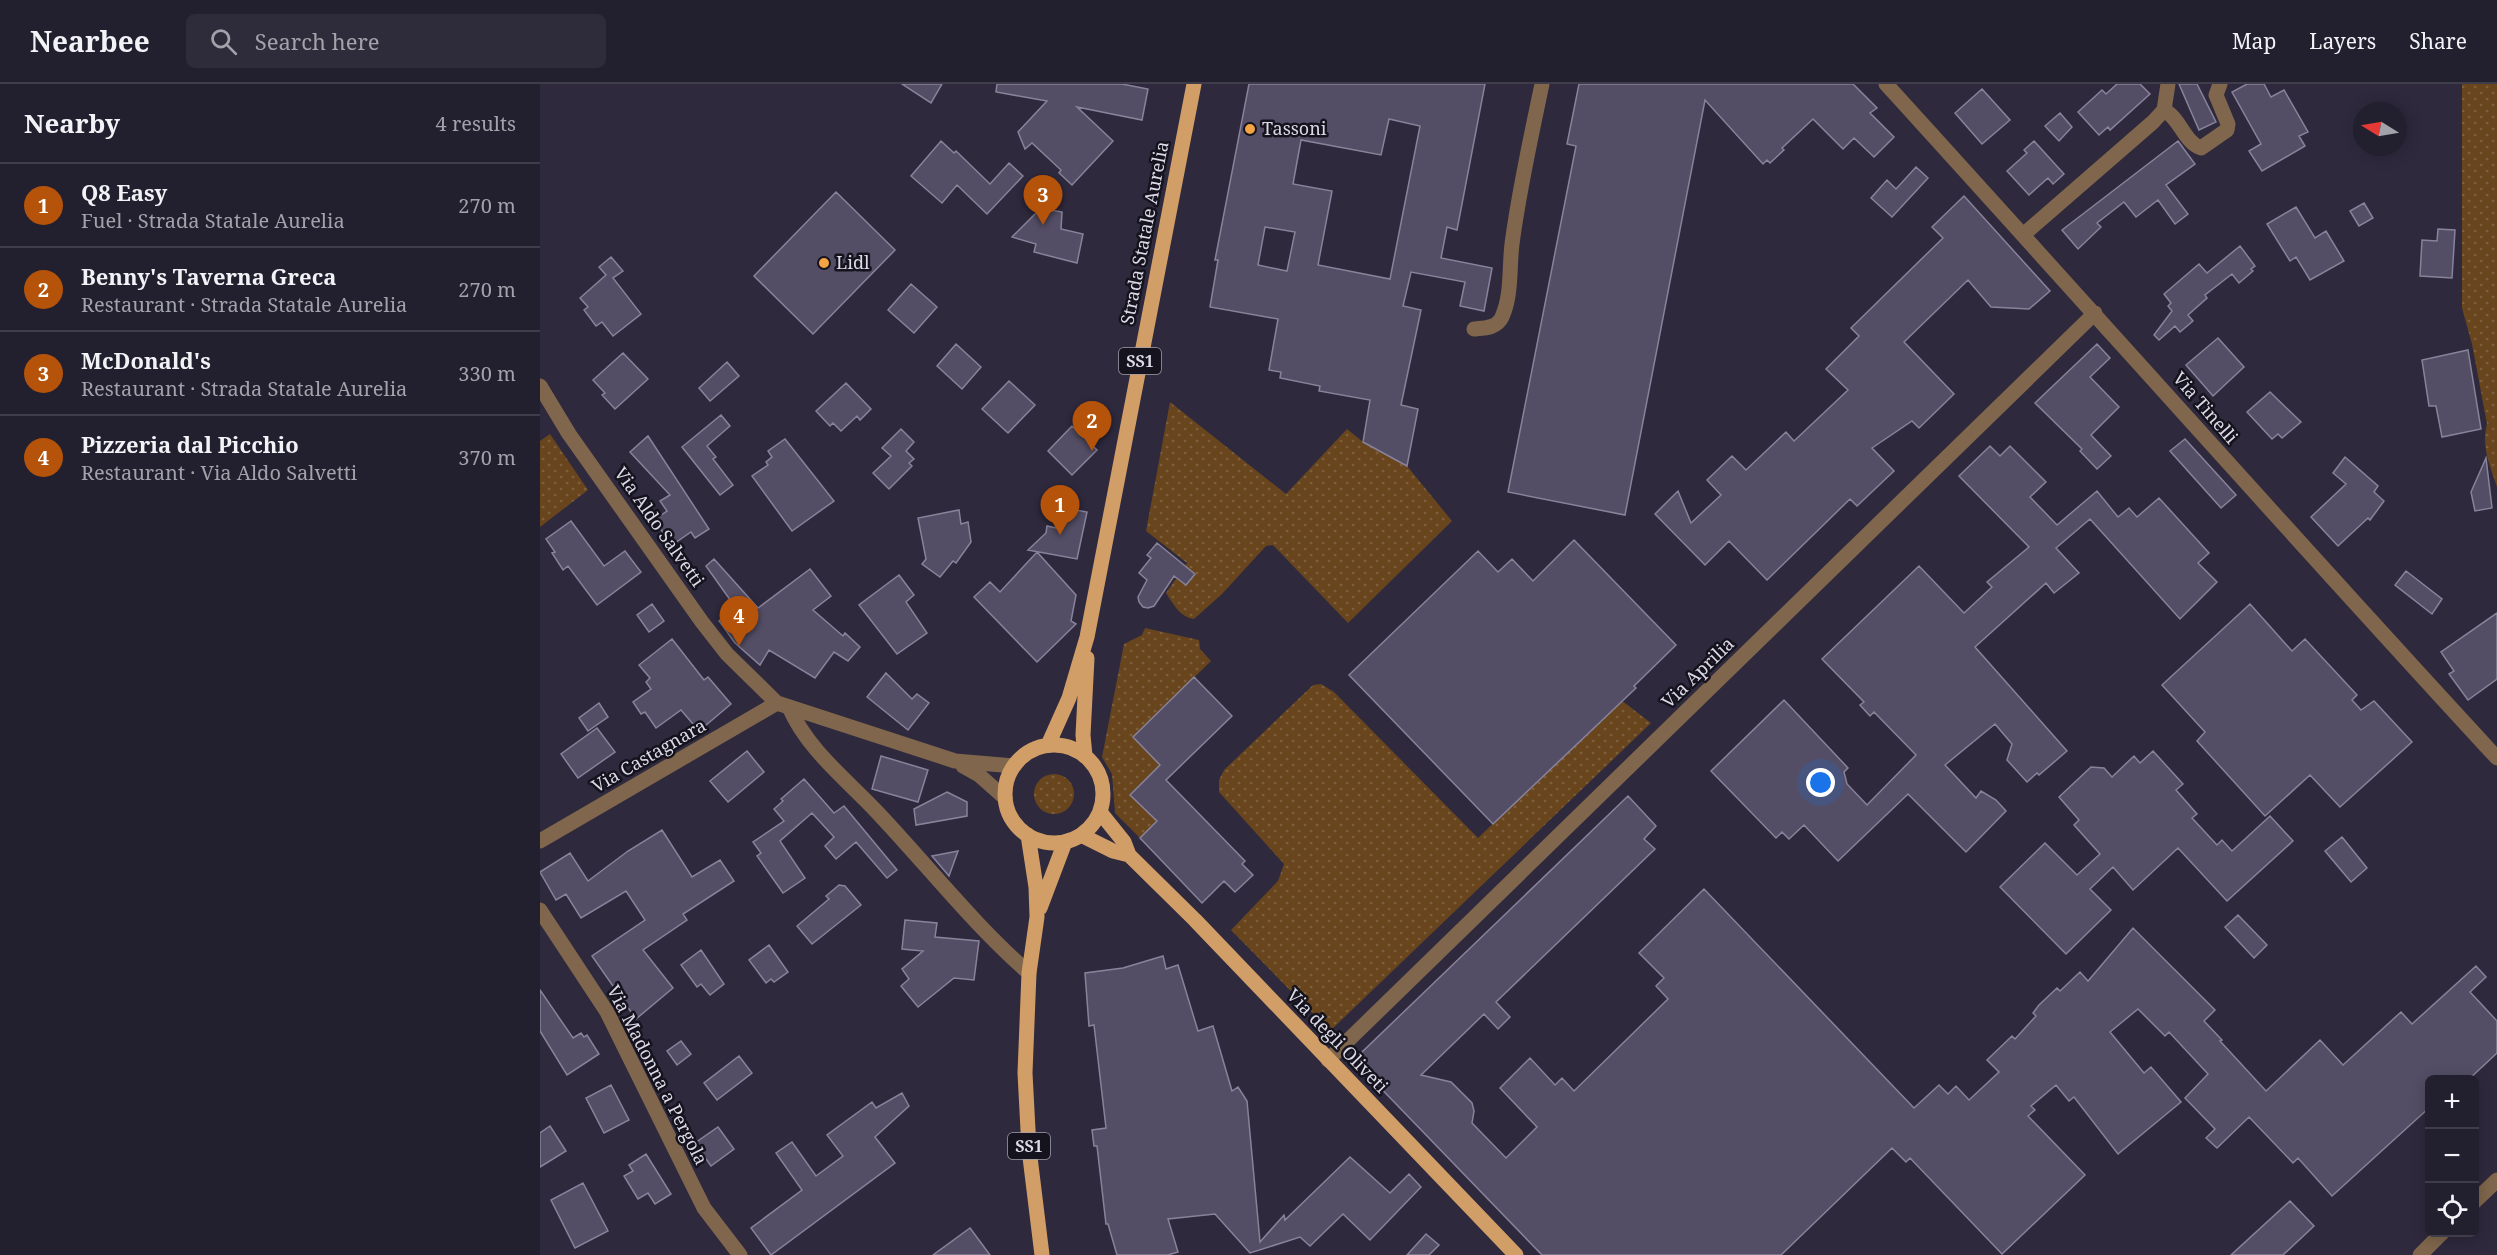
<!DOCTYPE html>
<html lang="en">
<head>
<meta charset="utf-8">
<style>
	body { margin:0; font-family:"Noto Serif",serif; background:#2e2c3a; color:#f1f3f6 }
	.controls { position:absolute; right:18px; bottom:18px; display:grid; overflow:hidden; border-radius:9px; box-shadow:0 3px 15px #0003 }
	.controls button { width:54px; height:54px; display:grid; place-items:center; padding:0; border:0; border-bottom:2px solid #3f3d4a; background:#221f2e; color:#f1f3f6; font:30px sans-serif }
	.compass { position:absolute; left:1813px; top:18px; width:54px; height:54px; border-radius:50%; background:#221f2e; box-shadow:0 3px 15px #0003; rotate:281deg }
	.you { position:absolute; left:1281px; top:699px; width:21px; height:21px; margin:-15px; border:4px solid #fff; border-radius:50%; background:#1a73e8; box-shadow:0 0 0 9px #1a73e833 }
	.badge { display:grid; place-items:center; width:39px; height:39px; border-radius:50%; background:#b45309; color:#fff; font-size:20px; font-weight:700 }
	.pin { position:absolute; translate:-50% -50px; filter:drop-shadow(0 2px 3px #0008) }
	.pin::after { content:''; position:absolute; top:32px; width:21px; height:18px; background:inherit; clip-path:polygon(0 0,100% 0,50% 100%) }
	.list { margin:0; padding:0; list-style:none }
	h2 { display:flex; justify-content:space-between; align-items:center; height:78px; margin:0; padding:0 24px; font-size:26px }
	h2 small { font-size:20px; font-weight:400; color:#a2a2aa }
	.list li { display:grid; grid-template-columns:39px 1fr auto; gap:18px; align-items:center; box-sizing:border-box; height:84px; padding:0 24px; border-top:2px solid #3f3d4a }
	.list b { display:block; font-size:22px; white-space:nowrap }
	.list p { margin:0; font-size:20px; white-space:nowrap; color:#a2a2aa }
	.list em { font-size:20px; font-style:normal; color:#a2a2aa }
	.icon { flex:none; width:33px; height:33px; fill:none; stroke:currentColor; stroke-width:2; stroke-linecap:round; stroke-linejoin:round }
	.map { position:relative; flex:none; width:1957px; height:1171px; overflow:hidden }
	header { display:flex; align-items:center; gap:36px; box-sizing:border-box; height:84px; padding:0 30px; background:#221f2e; border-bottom:2px solid #3f3d4a }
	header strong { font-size:28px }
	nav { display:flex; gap:33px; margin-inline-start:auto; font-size:21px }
	.search { width:420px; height:54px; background:#2e2c3a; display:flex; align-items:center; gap:15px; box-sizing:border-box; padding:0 21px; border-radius:9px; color:#a2a2aa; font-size:22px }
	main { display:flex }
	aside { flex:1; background:#221f2e }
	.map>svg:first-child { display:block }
	.grass { fill:url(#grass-dots) }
	.building { fill:#534e65; stroke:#88839b; stroke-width:1.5; fill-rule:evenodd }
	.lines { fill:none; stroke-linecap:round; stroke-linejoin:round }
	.minor { stroke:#7f664c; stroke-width:15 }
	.major { stroke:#d19e67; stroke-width:15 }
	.poi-dot { fill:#f4a443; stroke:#15131d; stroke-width:2 }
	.labels { text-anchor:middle; stroke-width:5; stroke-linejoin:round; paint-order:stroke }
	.shield { fill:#15131d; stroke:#a19eab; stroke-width:1.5 }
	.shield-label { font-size:16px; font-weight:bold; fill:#dddae8 }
	.poi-label { font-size:18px; fill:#dddae8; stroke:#15131d; text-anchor:start }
	.street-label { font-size:18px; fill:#dddae8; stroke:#15131d }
</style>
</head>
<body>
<header>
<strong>Nearbee</strong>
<div class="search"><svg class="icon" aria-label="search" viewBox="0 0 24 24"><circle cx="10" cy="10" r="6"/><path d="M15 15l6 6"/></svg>Search here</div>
<nav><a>Map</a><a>Layers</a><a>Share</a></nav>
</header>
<main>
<aside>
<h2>Nearby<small>4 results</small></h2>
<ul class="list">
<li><span class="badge">1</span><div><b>Q8 Easy</b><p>Fuel · Strada Statale Aurelia</p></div><em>270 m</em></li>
<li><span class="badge">2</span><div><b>Benny's Taverna Greca</b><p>Restaurant · Strada Statale Aurelia</p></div><em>270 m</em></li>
<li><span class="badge">3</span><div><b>McDonald's</b><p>Restaurant · Strada Statale Aurelia</p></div><em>330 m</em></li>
<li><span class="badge">4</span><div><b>Pizzeria dal Picchio</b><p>Restaurant · Via Aldo Salvetti</p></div><em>370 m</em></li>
</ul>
</aside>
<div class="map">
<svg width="1957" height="1171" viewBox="0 0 1957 1171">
	<defs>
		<pattern id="grass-dots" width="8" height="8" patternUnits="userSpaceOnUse" patternTransform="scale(1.5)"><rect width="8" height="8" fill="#68451d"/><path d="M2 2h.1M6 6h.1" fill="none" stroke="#7d5f3e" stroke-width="1.8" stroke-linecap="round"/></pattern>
	</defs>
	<rect width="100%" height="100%" fill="#2e293d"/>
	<path class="grass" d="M1922,0H1957V403C1950,382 1941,362 1947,340L1932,260L1922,224Z
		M630,318L746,410L807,345L823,358L867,382L912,437L808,539L733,461L726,462L682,510L654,535C640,533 634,521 626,509L647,479L606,447Z
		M10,350L48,406L0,443V357Z
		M605,544L659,556L660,565L671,577L593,653L620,681L590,710L619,734L600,754L575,729L572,690L562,673L584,560L602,551Z
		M781,600L794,608L938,754L1081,616L1111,639L790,947L691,846L738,797L744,780L679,708V696L684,686L773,601Z
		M494 710a20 20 0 1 1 40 0a20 20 0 1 1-40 0Z"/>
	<path class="building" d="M362,0H402L391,19Z
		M457,0H582L608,5L602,36L537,23L573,57L532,101L519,89L521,86L492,59L485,65L478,48L507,17L456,8Z
		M709,0H945L917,146L907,143L901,174L952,184L944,227L920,222L925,198L871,188L863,222L881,226L861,321L878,325L867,382L823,358L830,316L779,307L780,302L740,294L741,288L729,286L738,235L670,223L678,176H675ZM849,35L880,42L850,195L778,181L792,107L753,100L761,56L841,71ZM725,143L755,148L747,187L718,181Z
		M1039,0H1313L1337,24L1330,29L1354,53L1334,73L1314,54L1303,65L1273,35L1242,64L1244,66L1230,79L1227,76L1223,80L1165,16L1085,431L968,408L1036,62L1027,60Z
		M1577,0H1600L1610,10L1570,46L1568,43L1559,51L1538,28L1562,6L1566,10Z
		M1639,0H1657L1676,38L1659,46Z
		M1707,0H1724L1731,13L1744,6L1768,48L1759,52L1765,62L1722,87L1709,67L1721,60L1692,8Z
		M1442,5L1470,36L1442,60L1415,29Z
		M1520,29L1532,43L1519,57L1505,42Z
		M401,57L414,69L416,67L450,100L469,79L483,92L447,130L417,101L402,119L371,92Z
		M1494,57L1524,90L1513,100L1508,94L1489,111L1467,87L1487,69L1484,66Z
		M1638,57L1655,80L1626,101L1648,130L1635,140L1618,116L1596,133L1584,118L1557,139L1561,143L1538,165L1522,146Z
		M1376,83L1388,94L1352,133L1331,114L1347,96L1356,105Z
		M296,108L355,166L273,250L214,192Z
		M1424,112L1510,207L1489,225L1451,223L1428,196L1364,258L1414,310L1379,344L1372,337L1332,364L1354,387L1317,422L1310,415L1227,496L1189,457L1165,481L1115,430L1138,407L1151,439L1181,411L1167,396L1192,372L1206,386L1246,348L1254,357L1308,306L1286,285L1319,252L1311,244L1403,154L1392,143Z
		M1824,119L1833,134L1819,142L1810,127Z
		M1756,123L1775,154L1786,147L1804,177L1770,196L1756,173L1750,177L1727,140Z
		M501,124L522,128L521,145L543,150L537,179L494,168L496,160L472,153Z
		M1898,145L1915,146L1912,194L1880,192L1882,156L1897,157Z
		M1700,162L1715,182L1711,185L1713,187L1699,199L1692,190L1665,211L1667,214L1648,231L1653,237L1640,248L1635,242L1619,256L1614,251L1632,227L1628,222L1631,219L1624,210L1659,180L1667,189Z
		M71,173L83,187L73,194L101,230L73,252L62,238L56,242L44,226L48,223L40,214L66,191L59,183Z
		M371,200L397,223L374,249L348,226Z
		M1678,254L1704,283L1673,312L1646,281Z
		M416,260L441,283L422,305L397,282Z
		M1557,260L1570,274L1550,293L1579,323L1551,351L1571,372L1557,385L1540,367L1542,365L1495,319Z
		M1928,266L1941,345L1902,353L1896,322H1889L1882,276Z
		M83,269L108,295L75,325L62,311L65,309L53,296Z
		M187,278L199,292L170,317L159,304Z
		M469,297L495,321L468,349L442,325Z
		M306,299L331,325L320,336L317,332L301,347L293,339L290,342L276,327Z
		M1730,308L1761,338L1742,354L1738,350L1732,355L1707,328Z
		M181,331L190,342L167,362L176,373L173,375L193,401L180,411L142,363Z
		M532,342L557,366L532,391L508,367Z
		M361,345L374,358L366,367L374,375L369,379L372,382L349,405L333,389L351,372L342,364Z
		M108,352L169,445L155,454L151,448L132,461L114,436L127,427L120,417L130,411L90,368Z
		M245,355L294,417L252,447L212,392L228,381L226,378L232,373L228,367Z
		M1645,355L1696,411L1681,424L1630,367Z
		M1450,362L1460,372L1470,362L1506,398L1490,413L1517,441L1557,407L1578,433L1589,424L1597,433L1619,414L1669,469L1658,479L1677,498L1640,535L1550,435L1516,464L1539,489L1514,509L1506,499L1435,563L1527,667L1499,691L1497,689L1487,698L1467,676L1472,660L1455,640L1405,681L1436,714L1441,707L1456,716L1466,727L1426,768L1368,710L1298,777L1264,741L1249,755L1242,748L1236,754L1171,687L1244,616L1308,684L1304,688L1307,700L1327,721L1376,671L1334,628L1330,632L1320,621L1324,618L1282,575L1379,482L1424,529L1452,503L1447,498L1489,463L1419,392Z
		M1805,373L1838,402L1834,408L1844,417L1830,436L1828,434L1798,462L1771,433L1806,400L1793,389Z
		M1946,374L1952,424L1935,427L1931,408Z
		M525,424L547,428L537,475L488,466L506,449L507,442L521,445Z
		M419,426L421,440L428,438L431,458L416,479L413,477L400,493L382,480L386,475L378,434Z
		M31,437L64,482L85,467L101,488L57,521L28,482L23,486L12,469L15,468L6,455Z
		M1034,456L1136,561L1094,602L1096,604L953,740L809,591L938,467L958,488L972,475L993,497Z
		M617,459L655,490L646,501L634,492L614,522L608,524L603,523L599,518L598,513L607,496L599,489L611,474L607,471Z
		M497,468L536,511L531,537L536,540L497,578L434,513L450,498L460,508Z
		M174,475L218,524L270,485L291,512L273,526L303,552L305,549L320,563L308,577L294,568L275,594L229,566L220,581L195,559L179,537L196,524L166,482Z
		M1866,487L1902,515L1892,530L1855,501Z
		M359,491L374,511L366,518L387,549L357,570L319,521Z
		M112,520L124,537L109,548L97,531Z
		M1710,520L1752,567L1765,555L1817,611L1812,616L1821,626L1834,617L1872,658L1800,723L1770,691L1725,732L1657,657L1665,648L1622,601Z
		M1957,529V595L1928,616L1909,590L1914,587L1901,568Z
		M132,555L164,596L168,593L191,620L159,647L141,626L116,644L105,628L101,630L93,618L111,605L106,598L110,594L99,581Z
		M346,589L372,615L377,610L389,619L368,646L327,613Z
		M654,593L692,632L626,696L705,777L702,780L713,791L695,808L684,797L662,819L600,754L617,737L590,711L620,681L593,653Z
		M59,619L68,633L48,647L39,634Z
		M57,644L75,668L38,694L21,670Z
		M207,667L224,688L188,718L170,697Z
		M1613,667L1643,700L1636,706L1657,730L1652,734L1677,761L1682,756L1692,767L1730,732L1753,757L1687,817L1638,764L1593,806L1573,783L1550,805L1571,826L1526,870L1460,803L1505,759L1537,791L1560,770L1534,741L1539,736L1519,713L1551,683L1564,684L1572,693L1594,672L1600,679Z
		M341,672L388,686L378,718L332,705Z
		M264,695L294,729L304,722L357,786L347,794L316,758L296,775L285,762L294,753L272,729L240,757L265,794L243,809L217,772L221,769L213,758L244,737L234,725L243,717L241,715Z
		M407,708L427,718V732L376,741L374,725Z
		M1088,712L1116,742L1104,755L1115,765L956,918L970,933L958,945L944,930L881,991L911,998L932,1019L934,1027L932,1039L966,1074L997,1043L960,1004L990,974L1015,1001L1022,994L1034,1007L1128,915L1116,902L1124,894L1099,869L1164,805L1374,1024L1399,1001L1408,1010L1416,1002L1429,1016L1459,988L1447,976L1472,952L1475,955L1496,932L1493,929L1499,921L1517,904L1520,907L1540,888L1548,897L1593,844L1675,926L1664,937L1682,956L1680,957L1726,1007L1780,956L1803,981L1861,928L1872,940L1936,882L1946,893L1930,908L1957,937V969L1928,996H1890V1023L1792,1112L1758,1074L1753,1079L1709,1033L1677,1064L1666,1054L1675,1045L1645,1014L1668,990L1629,948L1625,952L1598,925L1570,948L1604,989L1611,983L1641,1018L1578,1070L1534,1013L1529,1017L1516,1001L1491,1022L1495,1026L1488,1032L1545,1091L1462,1170L1370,1074L1366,1078L1352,1064L1241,1171H1002L828,991L818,980V976L820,970Z
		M122,746L152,793L180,776L194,797L143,830L147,836L103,866L133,904L96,935L52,872L105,836L86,807L41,834L26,810L16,816L0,788L30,769L48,797L88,767Z
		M1802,753L1827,784L1811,798L1785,767Z
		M418,767L409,792L392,772Z
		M299,801L305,802L321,821L272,860L257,842L289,815L286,812Z
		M1698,831L1727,861L1714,874L1685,843Z
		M365,836L397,839L395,853L439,857L434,896L414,894L378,923L361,902L369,895L362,885L383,867L362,865Z
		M229,861L248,888L234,898L231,895L226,899L209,876Z
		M161,866L184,900L170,911L161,900L157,903L141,881Z
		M623,872L626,885L638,881L658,947L673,942L692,1007L698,1003L707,1017L720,1158L744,1131L745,1136L810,1073L850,1109L869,1090L881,1103L830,1156L803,1130L770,1162L760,1153L710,1169L675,1130L628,1135L638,1168L628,1171H577L568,1140H566L557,1062H554L552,1046L566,1044L554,941L549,942L545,889L583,884Z
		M0,906L33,954L41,949L44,953L47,951L59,970L27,991L0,947Z
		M141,957L151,970L137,981L127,967Z
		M199,972L212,989L177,1016L164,999Z
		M71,1001L89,1036L64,1049L46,1014Z
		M362,1009L369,1022L335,1053L355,1079L231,1171L211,1144L262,1106L236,1069L252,1058L276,1092L303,1072L287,1051L332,1018L336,1024Z
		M10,1042L26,1067L0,1083V1049Z
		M178,1043L194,1065L171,1082L155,1059Z
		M106,1070L131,1110L115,1120L108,1109L98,1115L84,1092L93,1087L89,1081Z
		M43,1099L68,1147L35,1164L11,1116Z
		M1750,1117L1774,1142L1743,1171H1691Z
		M430,1144L450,1171H393Z
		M886,1150L899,1161L889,1171H867Z"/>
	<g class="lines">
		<path class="minor" d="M1346,0C1550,224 1751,451 1957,674
			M1624,26C1640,34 1644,58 1661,64L1687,46L1688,40L1676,11L1680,0
			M1483,151L1613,38L1624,26L1628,0
			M934,245C945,244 957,244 962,233C972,211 969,184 972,160C979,106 991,53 1002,0
			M0,302L29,350L162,538L187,570L237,619L415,677L474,682
			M249,623C267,665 306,695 337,728C388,782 433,840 489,889
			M423,682L439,691L465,714
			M0,757L237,619
			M0,826L67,928L164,1124L200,1171
			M788,976L1555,229
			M1934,1118L1957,1096
			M1880,1171L1903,1148"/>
		<path class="major" d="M508,661L529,614L547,553L654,0
			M465 710a49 49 0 1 1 98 0a49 49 0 1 1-98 0Z
			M545,672L543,651L547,574
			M560,728L584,758L589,771L655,836L976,1171
			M488,751L496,803L497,833L489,889L485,989L489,1065L502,1171
			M541,751L573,767L589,771
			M500,824L525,758"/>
	</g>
	<g class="poi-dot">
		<circle cx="710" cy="45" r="6"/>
		<circle cx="284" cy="179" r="6"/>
	</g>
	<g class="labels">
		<g class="shield">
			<rect x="579" y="264" width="42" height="26" rx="4.5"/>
			<rect x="468" y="1049" width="42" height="26" rx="4.5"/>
		</g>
		<g class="shield-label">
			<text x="600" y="283">SS1</text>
			<text x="489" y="1068">SS1</text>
		</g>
		<g class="poi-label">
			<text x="722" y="51">Tassoni</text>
			<text x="296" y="185">Lidl</text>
		</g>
		<g class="street-label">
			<text transform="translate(605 149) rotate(-79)" y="6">Strada Statale Aurelia</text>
			<text transform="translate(1665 324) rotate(49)" y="6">Via Tinelli</text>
			<text transform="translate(119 443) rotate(55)" y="6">Via Aldo Salvetti</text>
			<text transform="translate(1158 589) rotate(-44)" y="6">Via Aprilia</text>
			<text transform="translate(109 672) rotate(-30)" y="6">Via Castagnara</text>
			<text transform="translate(797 957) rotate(46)" y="6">Via degli Oliveti</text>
			<text transform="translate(117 991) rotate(63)" y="6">Via Madonna a Pergola</text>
		</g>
	</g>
</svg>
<div class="controls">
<button>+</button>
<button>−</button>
<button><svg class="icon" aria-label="locate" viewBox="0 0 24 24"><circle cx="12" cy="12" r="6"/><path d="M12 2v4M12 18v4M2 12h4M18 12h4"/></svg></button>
</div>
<svg class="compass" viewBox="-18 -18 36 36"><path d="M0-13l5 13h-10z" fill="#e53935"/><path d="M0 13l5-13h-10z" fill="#a2a2aa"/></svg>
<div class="you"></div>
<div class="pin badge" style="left:520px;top:451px">1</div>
<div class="pin badge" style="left:552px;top:367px">2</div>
<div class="pin badge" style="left:503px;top:141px">3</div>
<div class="pin badge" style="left:199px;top:562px">4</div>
</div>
</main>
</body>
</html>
